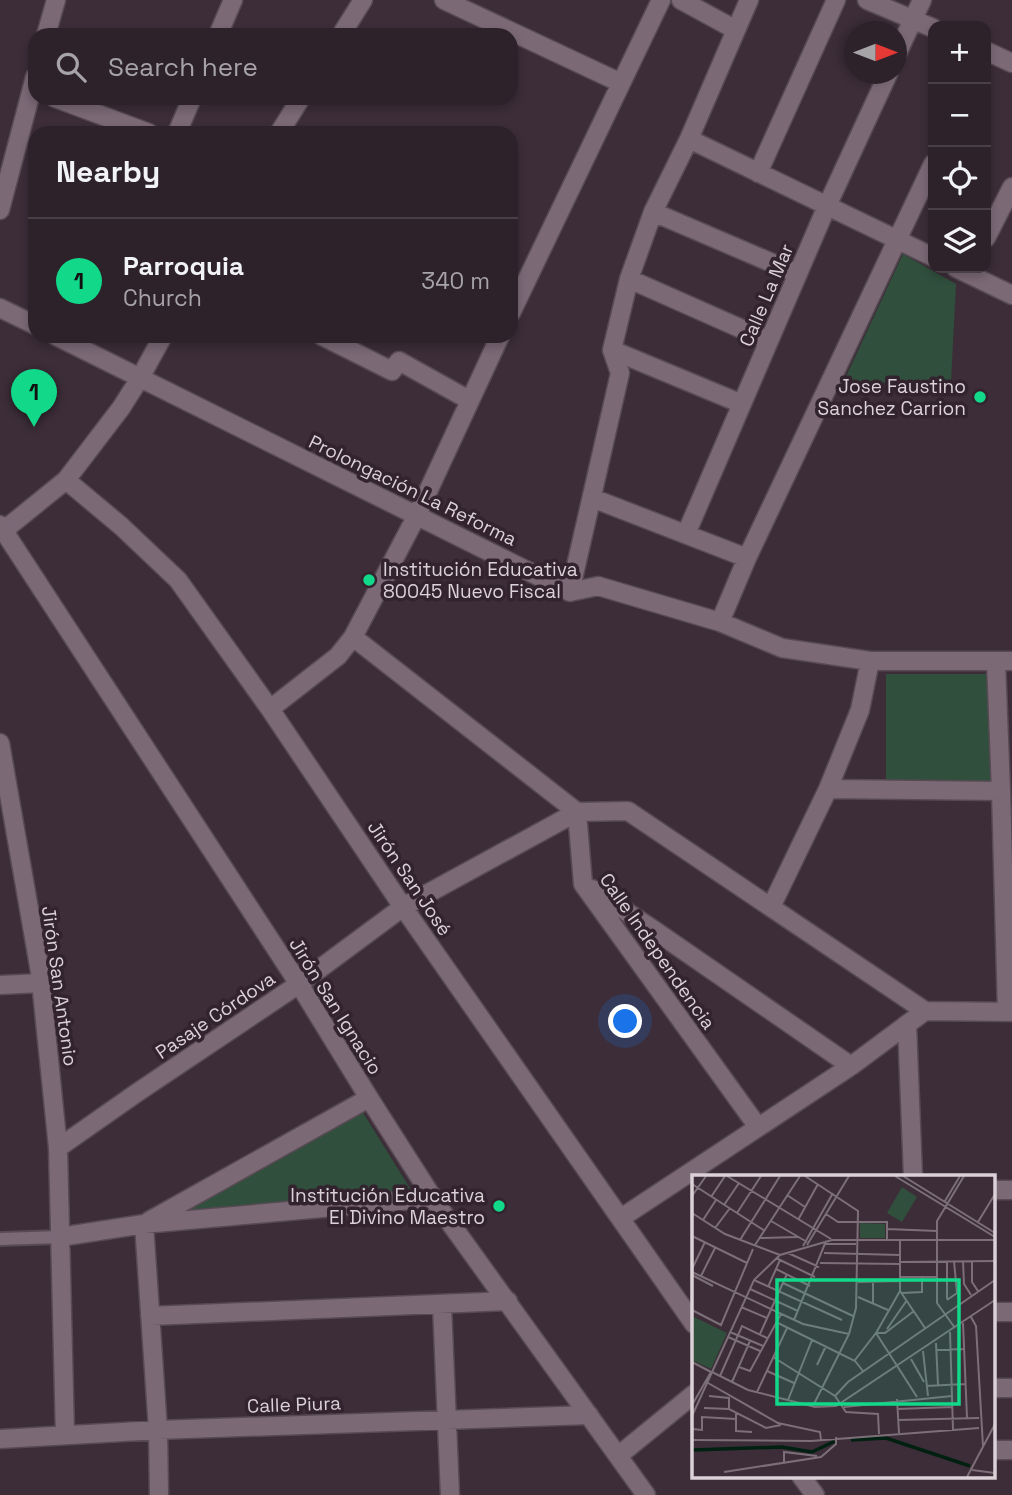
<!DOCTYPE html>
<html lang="en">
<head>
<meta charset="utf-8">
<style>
	body { margin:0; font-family:"Space Grotesk",sans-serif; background:#392f36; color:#f1f3f6 }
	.controls { position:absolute; right:21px; top:21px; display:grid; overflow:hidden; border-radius:14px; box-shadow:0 4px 10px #0003 }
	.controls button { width:63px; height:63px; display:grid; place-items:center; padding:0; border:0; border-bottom:2px solid #483f47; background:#2d222a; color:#f1f3f6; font:35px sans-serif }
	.compass { position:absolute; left:844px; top:21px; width:63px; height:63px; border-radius:50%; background:#2d222a; box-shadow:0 4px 10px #0003; rotate:90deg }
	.you { position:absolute; left:626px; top:1022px; width:24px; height:24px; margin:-18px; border:5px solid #fff; border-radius:50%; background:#1a73e8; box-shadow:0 0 0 10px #1a73e833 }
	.badge { display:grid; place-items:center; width:46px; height:46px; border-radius:50%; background:#12d98a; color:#111; font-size:23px; font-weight:700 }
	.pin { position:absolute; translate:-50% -58px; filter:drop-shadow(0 2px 4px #0008) }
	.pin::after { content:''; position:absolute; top:37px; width:24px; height:21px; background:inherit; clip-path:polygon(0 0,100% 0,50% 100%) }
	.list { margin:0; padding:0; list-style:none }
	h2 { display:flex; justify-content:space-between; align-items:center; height:91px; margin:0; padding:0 28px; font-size:30px }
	h2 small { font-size:23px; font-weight:400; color:#a7a4a8 }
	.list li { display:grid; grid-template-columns:46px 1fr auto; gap:21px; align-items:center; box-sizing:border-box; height:126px; padding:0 28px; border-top:2px solid #483f47 }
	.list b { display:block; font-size:26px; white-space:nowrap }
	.list p { margin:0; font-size:23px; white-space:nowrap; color:#a7a4a8 }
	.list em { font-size:23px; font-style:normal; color:#a7a4a8 }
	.icon { flex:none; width:38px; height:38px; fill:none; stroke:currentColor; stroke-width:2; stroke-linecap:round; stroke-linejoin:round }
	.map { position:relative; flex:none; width:1012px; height:1495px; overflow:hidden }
	.search { position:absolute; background:#2d222a; box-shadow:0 4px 10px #0003; left:28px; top:28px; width:490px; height:77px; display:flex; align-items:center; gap:18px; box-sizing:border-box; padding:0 24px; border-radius:21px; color:#a7a4a8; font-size:26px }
	.panel { position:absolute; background:#2d222a; box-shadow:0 4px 10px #0003; left:28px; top:126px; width:490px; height:217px; border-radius:21px }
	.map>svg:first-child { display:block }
	.green { fill:#304f3d }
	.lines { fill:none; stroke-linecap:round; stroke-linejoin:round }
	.pedestrian-casing { stroke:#574a53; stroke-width:16 }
	.minor-casing { stroke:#574a53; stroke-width:21 }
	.tertiary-casing { stroke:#574a53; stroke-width:21 }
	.pedestrian { stroke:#7b6976; stroke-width:12 }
	.minor { stroke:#7b6976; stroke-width:18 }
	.tertiary { stroke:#7b6976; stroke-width:18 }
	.poi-dot { fill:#12d98a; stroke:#32232e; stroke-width:2.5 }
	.labels { text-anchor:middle; stroke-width:7; stroke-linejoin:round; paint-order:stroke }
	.street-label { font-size:19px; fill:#dbd1d7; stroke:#32232e }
	.poi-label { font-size:19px; fill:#dbd1d7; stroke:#32232e; text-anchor:end }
	.inset-river { fill:none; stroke:#002111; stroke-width:3.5 }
	.inset-road { fill:none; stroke:#7c6f78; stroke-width:2 }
	.view { fill:#12d98a; fill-opacity:0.15; stroke:#12d98a; stroke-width:3.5 }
	.inset-edge { fill:none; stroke:#dbd1d7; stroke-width:3.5 }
</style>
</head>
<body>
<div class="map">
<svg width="1012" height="1495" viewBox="0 0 1012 1495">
	<rect width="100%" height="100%" fill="#3c2d38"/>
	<path class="green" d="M903,254L956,284L951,382L843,383Z
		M886,674H990V782L886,781Z
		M362,1111L413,1193L159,1219Z"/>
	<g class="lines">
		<defs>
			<path id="pedestrian" d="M0,1239L60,1237"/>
			<path id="minor" d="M444,0L621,83
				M681,0L736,30
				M867,0L933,28
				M218,35L233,0
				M341,35L363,0
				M986,51L1012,63
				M897,54L922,0
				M55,98L149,133
				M177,133L192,98
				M279,133L301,98
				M689,139L933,257
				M758,173L836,0
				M653,212L798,274
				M986,238L1012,187
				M956,268L1012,295
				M629,279L769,341
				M0,308L35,325
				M511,313L661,0
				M56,336L570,592L598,586L720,622L782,648L870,661H1012
				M322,336L392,371L399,361L469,400
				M612,350L629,279L653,212L689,139L749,0
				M612,350L742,404
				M66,480L121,526L178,580L270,709L403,907L694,1324
				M592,498L747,558
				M3,531L66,480L121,408L140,378L163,336
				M686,534L827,206L888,74
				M570,592L620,373L612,350
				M720,622L747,558L933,164
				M353,637L577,812L583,884L758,1127
				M996,662L1001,791L1007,1012
				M270,709L338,656L353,637L417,515L500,336
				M0,743L40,972L58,1148L65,1435
				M828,789L1001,791
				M592,889L651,928L851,1066
				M771,907L828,789L860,710L870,661
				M0,985L41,983
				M907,1024L913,1176
				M58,1148L138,1092L299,984L403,907L577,812L628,811L925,1011L1012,1012
				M993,1190H1012
				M621,1218L851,1066L925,1011
				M149,1221L369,1098
				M144,1224L158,1430L159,1495
				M60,1237L144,1224L433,1198
				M442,1305L450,1495
				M150,1316L508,1301
				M993,1388H1012
				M0,1439L158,1430L589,1415
				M993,1450H1012
				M801,1476L815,1495"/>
			<path id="tertiary" d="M46,35L56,0
				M0,210L35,77
				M0,525L299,984L369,1098L438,1206L646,1495
				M993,1312H1012
				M618,1456L694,1394"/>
		</defs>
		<use href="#pedestrian" class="pedestrian-casing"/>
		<use href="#minor" class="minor-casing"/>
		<use href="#tertiary" class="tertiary-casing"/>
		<use href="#pedestrian" class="pedestrian"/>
		<use href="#minor" class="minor"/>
		<use href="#tertiary" class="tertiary"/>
	</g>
	<g class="poi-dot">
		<circle cx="980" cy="397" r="7"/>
		<circle cx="369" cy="580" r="7"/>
		<circle cx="499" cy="1206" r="7"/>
	</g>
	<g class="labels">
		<g class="street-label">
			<text transform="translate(766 295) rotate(-67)" y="7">Calle La Mar</text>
			<text transform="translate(413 490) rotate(26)" y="7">Prolongación La Reforma</text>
			<text transform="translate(410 878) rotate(56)" y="7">Jirón San José</text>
			<text transform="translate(658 951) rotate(55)" y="7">Calle Independencia</text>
			<text transform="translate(60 986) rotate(82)" y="7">Jirón San Antonio</text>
			<text transform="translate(336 1006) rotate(58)" y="7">Jirón San Ignacio</text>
			<text transform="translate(215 1015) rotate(-34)" y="7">Pasaje Córdova</text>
			<text transform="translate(294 1404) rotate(-2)" y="7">Calle Piura</text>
		</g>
		<g class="poi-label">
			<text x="966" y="393">Jose Faustino<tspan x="966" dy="22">Sanchez Carrion</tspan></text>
			<text x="383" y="576" text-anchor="start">Institución Educativa<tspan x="383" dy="22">80045 Nuevo Fiscal</tspan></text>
			<text x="485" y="1202">Institución Educativa<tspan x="485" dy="22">El Divino Maestro</tspan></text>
		</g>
	</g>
	<g transform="translate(692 1175)">
		<rect width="303" height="303" fill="#3c2d38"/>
		<path d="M210,12L225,22L210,47L195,38ZM168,48L193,49V63H168ZM0,141L35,158L19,194L0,185Z" fill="#304f3d"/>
		<path class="inset-river" d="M159,265L194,263L278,291M0,275L90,272L120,277L143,266"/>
		<path class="inset-road" d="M35,1L139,64M113,1L166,36L164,133L157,159L121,231M203,1L303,62M211,1L303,58M0,9L73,56M95,20L113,32M0,21L14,1M19,22L33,1M253,26L268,1M32,30L47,8M0,38L33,59L88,80M45,38L69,1M134,39L146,47H195V64M11,45L24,25M106,45L126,9M79,46L115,67M286,47L303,19M23,53L38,33M195,54L245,56M0,61L55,88M68,63L106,62M48,65L88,1M133,69H164M63,70L108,1M115,70L157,1M111,71L141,18M96,78L127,92M132,78L208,80M84,83L123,102M271,86L272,109L279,120M280,86V107L286,116M208,87L303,86M255,87V124M128,88L208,89M0,94L13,67M84,94L118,111M0,97L111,149L157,159M0,100L21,111M9,101L23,73M208,102H245M62,105L150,145M166,107L208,106M91,108L161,141M76,112L88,85M58,114L106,136M208,116L233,153M210,118L230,117V102M166,122L196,135M255,125L265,118L262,86M181,128V106M49,132L75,143M0,135L29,150L61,74M279,142L284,151L291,271M102,145L134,66M84,147L163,186L171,196M271,148L275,243M263,153L245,128V46L272,1M195,154L215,125M38,157L71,171M258,157L261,255M184,158L208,116V65M184,158L225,222M68,159L95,99M36,162L68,176M244,168L246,210M244,175L272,174M231,176L236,221M81,182L143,221L154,237L186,239L187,259M219,184L232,207M163,185L184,158H193L222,136M0,187L19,197M125,190L134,171M47,192L58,196L89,139M75,196L102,208M20,197L56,215L123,232L144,231L303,125M28,201L50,151L75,163M40,207L58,166M16,208L86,248L128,257L129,265M234,211L273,209M65,217L95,153M17,221L37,223V234M143,221L156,207L303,105M205,224L207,258M96,225L120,165M0,230L19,197M152,232L260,221M12,233L37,234L74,253L89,250M205,234L261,232M44,237V256L60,257M0,241L62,105L88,80L140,65H303M206,245L287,243M0,254L10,255V242L44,244M0,265L119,266L287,253M92,288V277L125,281M280,295L303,298M32,297L129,282L144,269V262M275,302L303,249"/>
		<path class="view" d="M85,105H267V229H85Z"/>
		<rect width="303" height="303" class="inset-edge"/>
	</g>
</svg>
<div class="controls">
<button>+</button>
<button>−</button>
<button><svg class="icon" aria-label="locate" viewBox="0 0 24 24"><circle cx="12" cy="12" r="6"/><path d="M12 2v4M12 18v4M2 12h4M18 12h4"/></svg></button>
<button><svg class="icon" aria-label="layers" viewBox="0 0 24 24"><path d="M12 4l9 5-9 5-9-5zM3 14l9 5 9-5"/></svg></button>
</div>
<svg class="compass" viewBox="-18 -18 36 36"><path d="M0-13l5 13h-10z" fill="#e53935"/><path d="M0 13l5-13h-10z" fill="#a7a4a8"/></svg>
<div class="you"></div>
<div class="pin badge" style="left:34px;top:427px">1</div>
<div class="search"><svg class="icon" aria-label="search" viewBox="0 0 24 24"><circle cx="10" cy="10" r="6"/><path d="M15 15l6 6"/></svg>Search here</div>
<section class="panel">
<h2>Nearby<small></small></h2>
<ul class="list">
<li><span class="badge">1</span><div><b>Parroquia</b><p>Church</p></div><em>340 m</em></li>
</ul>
</section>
</div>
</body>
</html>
